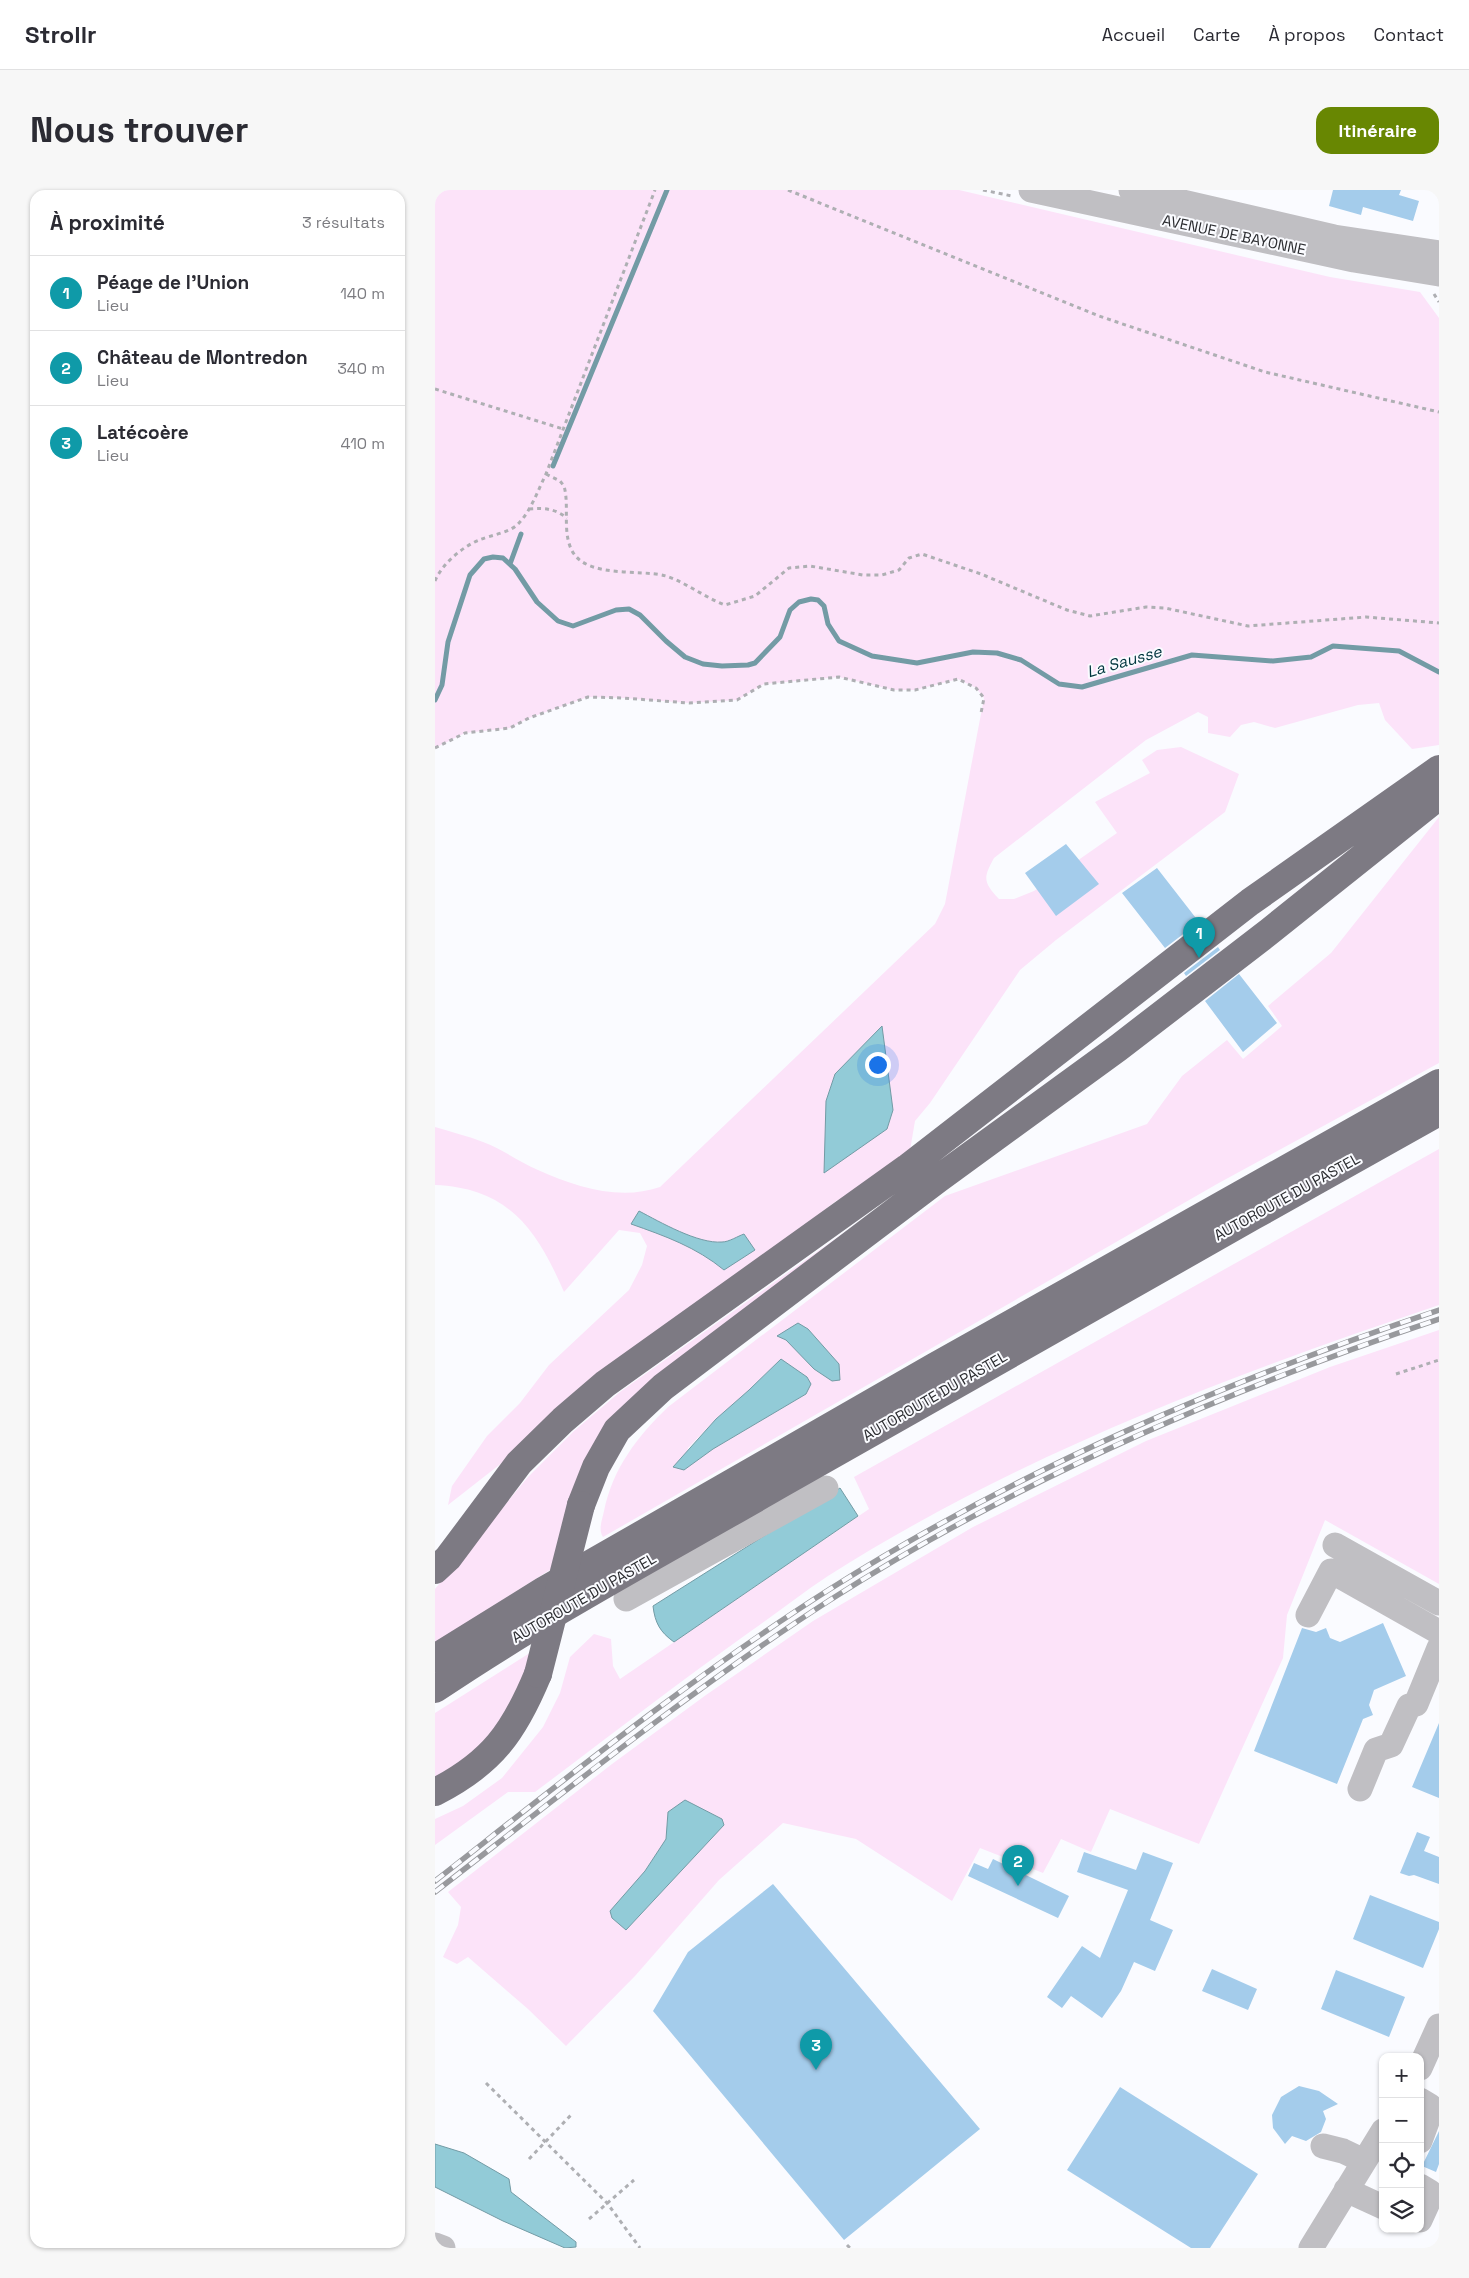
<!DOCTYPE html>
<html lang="fr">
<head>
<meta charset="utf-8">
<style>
	body { margin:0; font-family:"Space Grotesk",sans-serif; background:#f7f7f7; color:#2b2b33 }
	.controls { position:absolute; right:15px; bottom:15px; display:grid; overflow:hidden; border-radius:10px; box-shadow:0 1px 4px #0004 }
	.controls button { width:45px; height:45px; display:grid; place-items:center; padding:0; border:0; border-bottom:1px solid #e1e1e2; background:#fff; color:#2b2b33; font:25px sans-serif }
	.you { position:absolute; left:442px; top:874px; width:18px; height:18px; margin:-12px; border:4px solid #fff; border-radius:50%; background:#1a73e8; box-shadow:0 0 0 8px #1a73e833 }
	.badge { display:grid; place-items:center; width:32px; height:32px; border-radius:50%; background:#688702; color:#fff; font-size:16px; font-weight:700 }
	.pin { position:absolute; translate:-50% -41px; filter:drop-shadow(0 1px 2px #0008) }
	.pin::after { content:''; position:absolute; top:26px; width:18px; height:15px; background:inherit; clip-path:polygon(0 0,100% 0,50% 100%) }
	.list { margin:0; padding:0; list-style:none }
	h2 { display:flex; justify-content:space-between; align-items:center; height:65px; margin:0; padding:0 20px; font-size:21px }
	h2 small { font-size:16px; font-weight:400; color:#7c7c81 }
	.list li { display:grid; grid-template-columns:32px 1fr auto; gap:15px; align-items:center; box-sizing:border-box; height:75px; padding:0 20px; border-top:1px solid #e1e1e2 }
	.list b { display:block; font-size:19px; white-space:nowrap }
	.list p { margin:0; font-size:16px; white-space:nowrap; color:#7c7c81 }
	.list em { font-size:16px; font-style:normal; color:#7c7c81 }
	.icon { flex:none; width:28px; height:28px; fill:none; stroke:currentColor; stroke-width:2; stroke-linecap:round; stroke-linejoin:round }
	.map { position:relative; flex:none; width:1004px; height:2058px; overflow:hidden; border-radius:15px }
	header { display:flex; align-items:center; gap:30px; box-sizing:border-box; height:70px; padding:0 25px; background:#fff; border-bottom:1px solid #e1e1e2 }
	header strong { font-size:24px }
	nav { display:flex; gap:28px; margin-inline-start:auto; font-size:18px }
	.intro { display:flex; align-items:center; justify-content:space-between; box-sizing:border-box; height:120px; padding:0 30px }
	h1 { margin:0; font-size:35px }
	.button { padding:12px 22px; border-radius:15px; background:#688702; color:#fff; font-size:18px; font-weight:700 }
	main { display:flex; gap:30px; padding:0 30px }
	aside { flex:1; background:#fff; border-radius:15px; box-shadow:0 1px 4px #0004 }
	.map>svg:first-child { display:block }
	.green { fill:#fce3f9; fill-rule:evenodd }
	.water { fill:#92cbd7; stroke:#739ba5 }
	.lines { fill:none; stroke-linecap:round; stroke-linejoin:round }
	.stream { stroke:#739ba5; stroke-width:5 }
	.building { fill:#a4cceb }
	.path { stroke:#aeafb3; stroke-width:3; stroke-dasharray:4 4; stroke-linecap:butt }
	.minor { stroke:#c0bfc3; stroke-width:25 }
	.highway { stroke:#7d7a83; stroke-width:28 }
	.rail-casing { stroke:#98999d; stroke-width:5.5 }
	.rail { stroke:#fafbff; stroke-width:4; stroke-dasharray:11; stroke-linecap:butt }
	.highway-bridge { stroke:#7d7a83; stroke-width:28 }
	.labels { text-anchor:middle; stroke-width:4; stroke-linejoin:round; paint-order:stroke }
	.street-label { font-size:15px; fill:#2b2c30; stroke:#fafbff }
	.water-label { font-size:16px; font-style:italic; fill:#00363f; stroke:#fafbff }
</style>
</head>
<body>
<header>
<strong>Strollr</strong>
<nav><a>Accueil</a><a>Carte</a><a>À propos</a><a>Contact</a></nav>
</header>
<div class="intro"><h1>Nous trouver</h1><a class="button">Itinéraire</a></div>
<main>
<aside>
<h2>À proximité<small>3 résultats</small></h2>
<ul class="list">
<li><span class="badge" style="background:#0f9aa8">1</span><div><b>Péage de l'Union</b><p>Lieu</p></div><em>140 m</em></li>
<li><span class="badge" style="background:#0f9aa8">2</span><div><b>Château de Montredon</b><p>Lieu</p></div><em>340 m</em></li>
<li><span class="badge" style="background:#0f9aa8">3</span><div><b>Latécoère</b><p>Lieu</p></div><em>410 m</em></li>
</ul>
</aside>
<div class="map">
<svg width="1004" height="2058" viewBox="0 0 1004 2058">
	<rect width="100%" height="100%" fill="#fafbff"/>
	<path class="green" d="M0,0H524L895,87L985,102L1004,128V555L977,559L950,530L944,513L923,515L840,538L819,532L806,535L795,547L773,543V527L763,522L711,550L559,668C548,688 548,692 564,709H579L599,701L682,643L660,612L715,583L707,570L722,560L746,557L804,584L790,622L621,750L585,780L495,913L480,931L472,978L401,1011L13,1315L17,1296L52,1246L85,1213L114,1175L194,1100L207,1075L212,1056L205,1043L184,1040L129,1102C102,1040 74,998 0,995V937C16,942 33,946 48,952C67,959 84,972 103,980C141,997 185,1011 225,997L500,734L510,714L549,508L541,498L523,489L480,500H459L404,487L329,494L302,510L254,513L188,508L153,507L94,528L75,538L30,543L0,558Z
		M1004,627V873L782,994L168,1347C163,1339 167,1331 169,1321C178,1278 202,1247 233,1217L510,1006L712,934L747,886L792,850L808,869L847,836L833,816L896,763ZM346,1169L371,1204L278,1259L249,1280L253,1258L281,1229L314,1200Z
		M1004,959V1115C793,1186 582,1266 393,1386C367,1403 342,1423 316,1441C243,1493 172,1548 100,1602H73L0,1655V1629L28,1616L67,1588L108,1537L125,1503L135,1467L159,1444L176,1449L178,1476L185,1489L434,1319L419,1287Z
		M500,978L195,1216L121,1376L0,1453V1399L93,1287L139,1241L185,1202Z
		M1004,1140V1394L890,1330L852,1425L848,1468L764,1654L675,1619L656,1662L626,1649L608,1683L545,1658L517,1711L421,1649L348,1633L284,1690L200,1786L131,1856L93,1819L33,1767L22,1774L8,1767L23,1735L26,1717L13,1702L177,1574L271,1505L378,1431L538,1337L711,1251L895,1177ZM233,1622L287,1629L289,1635L191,1740L210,1681L231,1649Z
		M101,1459L57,1553L0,1594V1523Z"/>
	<path class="water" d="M447,836L458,920L452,939L389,983L391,911L400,884Z
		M204,1021C225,1032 263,1054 287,1052C294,1052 303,1046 309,1044L320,1060L289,1080C261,1057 230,1046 196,1034Z
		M363,1133L373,1139L404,1174L405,1190L397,1191L379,1179L351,1150L342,1146Z
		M346,1169L372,1187L376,1194L371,1204L278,1259L249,1280L238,1277L281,1229L314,1200Z
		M405,1298L423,1326L239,1452C225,1442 220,1433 218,1416Z
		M250,1610L287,1629L289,1635L191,1740L177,1728L175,1721L210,1681L231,1649L233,1622Z
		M0,1954L29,1963L74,1989L76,2002L141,2052V2057L130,2058L68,2031L0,1997Z"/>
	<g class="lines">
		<path class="stream" d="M118,276L232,0
			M75,374L86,344
			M0,510L7,495L13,452L35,385L49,369L58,367L68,368L80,379L102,412L123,431L138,436L181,420L194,419L205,425L231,451L250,467L268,474L287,476L313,475L320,473L345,447L355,420L364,412L376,409L383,410L389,416L393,434L404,451L437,466L482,473L538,462L562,463L586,470L624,494L647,497L757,465L838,471L876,467L898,456L964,461L1004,482"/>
	</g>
	<path class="building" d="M898,0H966L964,5L984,11L978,31L928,17L926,25L894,16Z
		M631,654L664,694L621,726L590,683Z
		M722,678L764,732L730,758L687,703Z
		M783,757L785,760L751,786L749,783Z
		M804,784L842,833L808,862L770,811Z
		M948,1433L971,1486L939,1500L934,1515L938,1525L928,1529L902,1594L819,1561L867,1438L881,1442L891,1438L895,1448L905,1452Z
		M1004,1533V1608L977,1597Z
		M982,1642L995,1647L989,1661L1004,1667V1694L979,1685L974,1686L965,1683Z
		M649,1662L701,1680L708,1662L738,1673L715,1730L738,1740L720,1781L699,1772L686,1801L667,1828L636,1806L627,1818L612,1807L647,1756L665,1768L693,1700L642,1682Z
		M558,1669L634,1706L623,1728L533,1686L539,1673L553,1679Z
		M338,1694L545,1939L409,2050L218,1821L253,1762Z
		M935,1705L1004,1732V1739L988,1778L918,1749Z
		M777,1779L822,1799L813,1820L767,1801Z
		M901,1780L970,1807L954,1847L886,1819Z
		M864,1896L884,1901L903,1914L888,1921L891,1929L886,1942L871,1951L857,1946L850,1954L838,1938L837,1925L846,1907Z
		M685,1897L823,1984L775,2058H756L632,1980Z
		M1004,1941V1974L1001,1982L987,1976Z"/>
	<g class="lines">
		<path class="path" d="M353,0L664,126L830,182L1004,222
			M548,0L577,6
			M999,104L1004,112
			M0,199L128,239
			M111,284L125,291L129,296C135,317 126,345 139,364C156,388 206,379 231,386C252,393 269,407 290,415L320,406L354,378L375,376L428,385H447L464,380L474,368L487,364L546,384L632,420L655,426L711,417L730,418L813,436L931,427L1004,433
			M94,319C109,318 119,318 132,328
			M0,391C7,374 27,357 44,350C56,345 74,343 83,334C96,321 103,300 111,284L220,0
			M0,558L30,543L75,538L94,528L153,507L188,508L254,513L302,510L329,494L404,487L459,500H480L523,489L541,498L549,508L546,523
			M961,1184L1004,1170
			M51,1893L172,2013L205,2058
			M94,1969L136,1925
			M154,2029L199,1990
			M412,2055L415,2058"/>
		<path class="minor" d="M596,0L919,70L1004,84
			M696,0L899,47L1004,63
			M900,1355L1004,1413
			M205,1375L191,1409L391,1298
			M873,1425L896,1381L1004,1442
			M925,1599L941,1560L956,1555L974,1516L981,1514L1004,1458
			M985,1878L1004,1836
			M985,1910L995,1916L996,1921L985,1951
			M888,1956L908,1961L929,1971
			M985,1996L995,2002V2008L985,2030
			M911,2000L948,2017
			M0,2055L8,2058
			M876,2058L948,1941"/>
		<path class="highway" d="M146,1315L161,1277L182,1240L228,1197L503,989L683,858L835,741L1004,606
			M0,1380L13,1368L84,1273L128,1230L170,1194L472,978L815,712L1004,579
			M0,1468L108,1401L499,1177L1004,893
			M0,1499C111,1424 230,1361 346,1294C564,1169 784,1045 1004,922
			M0,1602C57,1573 79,1542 103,1484"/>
		<defs>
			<path id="rail" d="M0,1691C129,1590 256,1487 395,1399C585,1279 791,1191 1004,1120
				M0,1702C129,1602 257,1499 395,1410C584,1289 792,1200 1004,1129"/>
		</defs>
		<use href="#rail" class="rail-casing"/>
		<use href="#rail" class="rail"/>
		<path class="highway-bridge" d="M103,1484L146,1315"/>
	</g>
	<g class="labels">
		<g class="street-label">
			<text transform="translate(799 45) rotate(12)" y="5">AVENUE DE BAYONNE</text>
			<text transform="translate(852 1007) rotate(-29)" y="5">AUTOROUTE DU PASTEL</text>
			<text transform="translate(500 1206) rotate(-30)" y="5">AUTOROUTE DU PASTEL</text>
			<text transform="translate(149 1408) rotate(-30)" y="5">AUTOROUTE DU PASTEL</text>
		</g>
		<g class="water-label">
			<text transform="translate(689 471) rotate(-16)" y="6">La Sausse</text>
		</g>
	</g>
</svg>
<div class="controls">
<button>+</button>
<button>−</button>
<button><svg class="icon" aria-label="locate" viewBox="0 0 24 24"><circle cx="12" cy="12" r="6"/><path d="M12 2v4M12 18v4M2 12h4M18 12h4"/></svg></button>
<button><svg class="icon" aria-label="layers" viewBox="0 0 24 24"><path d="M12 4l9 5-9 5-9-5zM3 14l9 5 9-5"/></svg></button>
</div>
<div class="you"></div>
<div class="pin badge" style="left:764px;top:768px;background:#0f9aa8">1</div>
<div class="pin badge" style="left:583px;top:1696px;background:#0f9aa8">2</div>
<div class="pin badge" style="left:381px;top:1880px;background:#0f9aa8">3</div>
</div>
</main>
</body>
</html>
